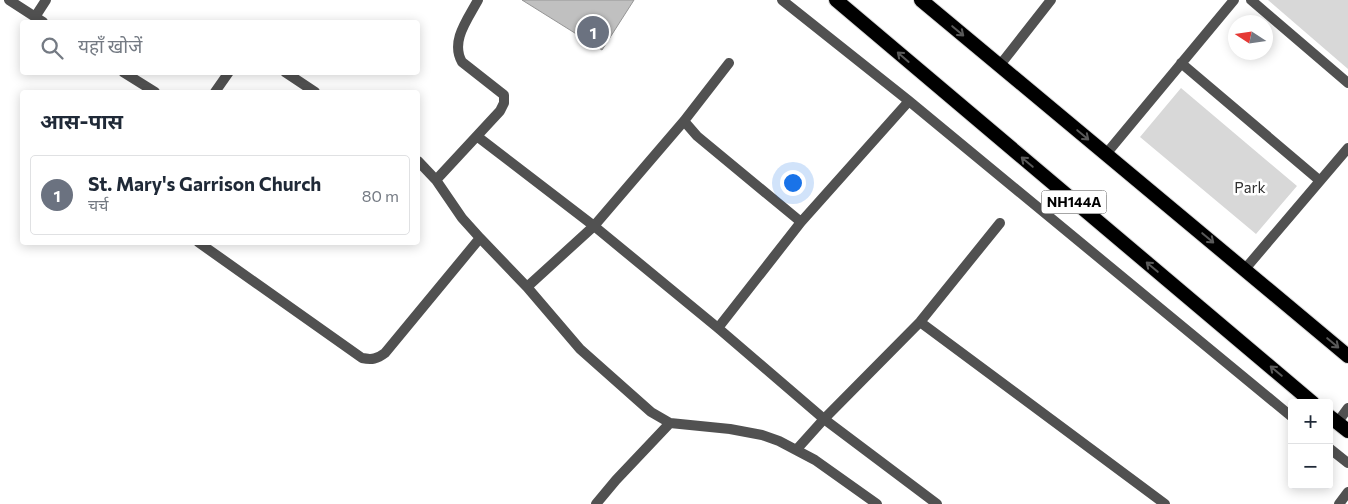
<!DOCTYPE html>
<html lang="hi">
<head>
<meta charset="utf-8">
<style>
	body { margin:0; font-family:Commissioner,"Noto Sans Devanagari",sans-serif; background:#f2f2f3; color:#1f2937 }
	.controls { position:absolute; right:15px; bottom:15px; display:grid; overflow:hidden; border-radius:5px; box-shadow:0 2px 12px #0003 }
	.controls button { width:45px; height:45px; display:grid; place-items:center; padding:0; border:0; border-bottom:1px solid #e0e1e3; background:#fff; color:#1f2937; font:25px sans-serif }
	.compass { position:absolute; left:1228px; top:15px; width:45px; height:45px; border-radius:50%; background:#fff; box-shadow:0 2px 12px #0003; rotate:282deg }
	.you { position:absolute; left:792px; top:182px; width:18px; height:18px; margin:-12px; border:4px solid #fff; border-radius:50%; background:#1a73e8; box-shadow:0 0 0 8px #1a73e833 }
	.badge { display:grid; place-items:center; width:32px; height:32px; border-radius:50%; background:#d93025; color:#fff; font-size:16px; font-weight:700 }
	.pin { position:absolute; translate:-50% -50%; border:2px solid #fff; box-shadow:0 1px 5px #0006 }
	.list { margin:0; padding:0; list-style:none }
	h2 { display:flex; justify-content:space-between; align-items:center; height:65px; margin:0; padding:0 20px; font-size:21px }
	h2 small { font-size:16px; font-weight:400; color:#747a83 }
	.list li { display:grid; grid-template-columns:32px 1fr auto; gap:15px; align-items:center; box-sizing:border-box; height:80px; margin:0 10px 10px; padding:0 10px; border:1px solid #e0e1e3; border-radius:5px }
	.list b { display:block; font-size:19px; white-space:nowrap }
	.list p { margin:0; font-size:16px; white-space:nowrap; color:#747a83 }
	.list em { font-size:16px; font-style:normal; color:#747a83 }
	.icon { flex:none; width:28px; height:28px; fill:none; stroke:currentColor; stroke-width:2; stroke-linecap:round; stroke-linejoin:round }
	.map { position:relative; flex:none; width:1348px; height:504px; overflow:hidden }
	.search { position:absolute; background:#fff; box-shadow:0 2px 12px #0003; left:20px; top:20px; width:400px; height:55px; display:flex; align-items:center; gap:12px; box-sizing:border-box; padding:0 18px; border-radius:5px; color:#747a83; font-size:19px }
	.panel { position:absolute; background:#fff; box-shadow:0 2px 12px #0003; left:20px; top:90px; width:400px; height:155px; border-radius:5px }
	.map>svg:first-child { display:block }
	.green { fill:#d8d8d8 }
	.building { fill:#c0c0c0; stroke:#959595 }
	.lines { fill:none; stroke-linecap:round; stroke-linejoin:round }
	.trunk-casing { stroke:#dbdbdb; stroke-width:16 }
	.minor { stroke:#515151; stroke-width:10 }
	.tertiary { stroke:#515151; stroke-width:10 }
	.trunk { stroke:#000; stroke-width:14 }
	.oneway { stroke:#595959 }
	.labels { text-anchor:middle; stroke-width:5; stroke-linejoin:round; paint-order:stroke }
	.shield { fill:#fff; stroke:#4c4c4c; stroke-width:1 }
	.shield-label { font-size:14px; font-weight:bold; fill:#000 }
	.park-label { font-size:15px; fill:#2f2f2f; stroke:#fff }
</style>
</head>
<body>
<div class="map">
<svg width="1348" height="504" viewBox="0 0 1348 504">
	<rect width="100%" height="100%" fill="#fff"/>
	<path class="green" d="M1268,0H1348V69Z
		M1181,88L1297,186L1256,234L1140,137Z"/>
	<path class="building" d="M522,0H634L602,50Z"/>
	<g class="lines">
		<defs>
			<path id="trunk" d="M836,0L1313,403
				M921,0L1348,356
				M1329,416L1348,431"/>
		</defs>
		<use href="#trunk" class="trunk-casing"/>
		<path class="minor" d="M9,0L43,22
			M782,0L909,101L1292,417
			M1251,0L1348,83
			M35,17L46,0
			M1181,63L1319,180
			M1000,65L1051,0
			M123,72L155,92
			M285,72L315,92
			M215,92L229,72
			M684,121L697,136L801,222
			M478,137L594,226L718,328L824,419L937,504
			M1106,154L1234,0
			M418,161L436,180L462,218L480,238L527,287L580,349L651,412L670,423L730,429L762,435L779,441L815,460L877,504
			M436,180L500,111L504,103V95L462,62C450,41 468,19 478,0
			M198,242L362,358C372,360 377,359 385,353L480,238
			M1245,269L1348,148
			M527,287L594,226L684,121L729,63
			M920,322L1165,504
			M718,328L801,222L909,101
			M1329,448L1348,463
			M797,449L824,419L920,322L1000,223
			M596,504L616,480L670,423
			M1339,504L1348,492"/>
		<path class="tertiary" d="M1337,423L1348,408"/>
		<use href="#trunk" class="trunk"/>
	</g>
	<defs><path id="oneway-shaft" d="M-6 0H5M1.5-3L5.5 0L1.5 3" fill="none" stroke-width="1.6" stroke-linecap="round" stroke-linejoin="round" transform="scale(1.25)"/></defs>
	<g class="oneway">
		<use href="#oneway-shaft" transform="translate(958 31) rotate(40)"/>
		<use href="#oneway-shaft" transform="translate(903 57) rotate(-139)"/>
		<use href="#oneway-shaft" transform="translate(1083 135) rotate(40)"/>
		<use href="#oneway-shaft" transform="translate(1027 162) rotate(-140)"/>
		<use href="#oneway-shaft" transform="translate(1208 238) rotate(40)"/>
		<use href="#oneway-shaft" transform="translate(1152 267) rotate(-140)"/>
		<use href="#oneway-shaft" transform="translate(1333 343) rotate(40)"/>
		<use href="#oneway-shaft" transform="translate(1276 371) rotate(-140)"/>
	</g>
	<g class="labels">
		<rect class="shield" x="1041.5" y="190.5" width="65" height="23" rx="4"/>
		<g class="shield-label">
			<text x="1074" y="207">NH144A</text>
		</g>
		<g class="park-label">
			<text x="1250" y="193">Park</text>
		</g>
	</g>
</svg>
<div class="controls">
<button>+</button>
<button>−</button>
</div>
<svg class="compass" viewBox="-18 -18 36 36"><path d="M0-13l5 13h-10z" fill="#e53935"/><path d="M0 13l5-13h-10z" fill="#747a83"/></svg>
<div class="you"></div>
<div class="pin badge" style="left:593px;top:32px;background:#6b7280">1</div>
<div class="search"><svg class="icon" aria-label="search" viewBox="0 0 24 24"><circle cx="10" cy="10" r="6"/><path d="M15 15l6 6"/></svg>यहाँ खोजें</div>
<section class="panel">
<h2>आस-पास<small></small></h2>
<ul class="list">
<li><span class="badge" style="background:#6b7280">1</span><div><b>St. Mary's Garrison Church</b><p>चर्च</p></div><em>80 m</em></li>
</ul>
</section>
</div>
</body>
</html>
